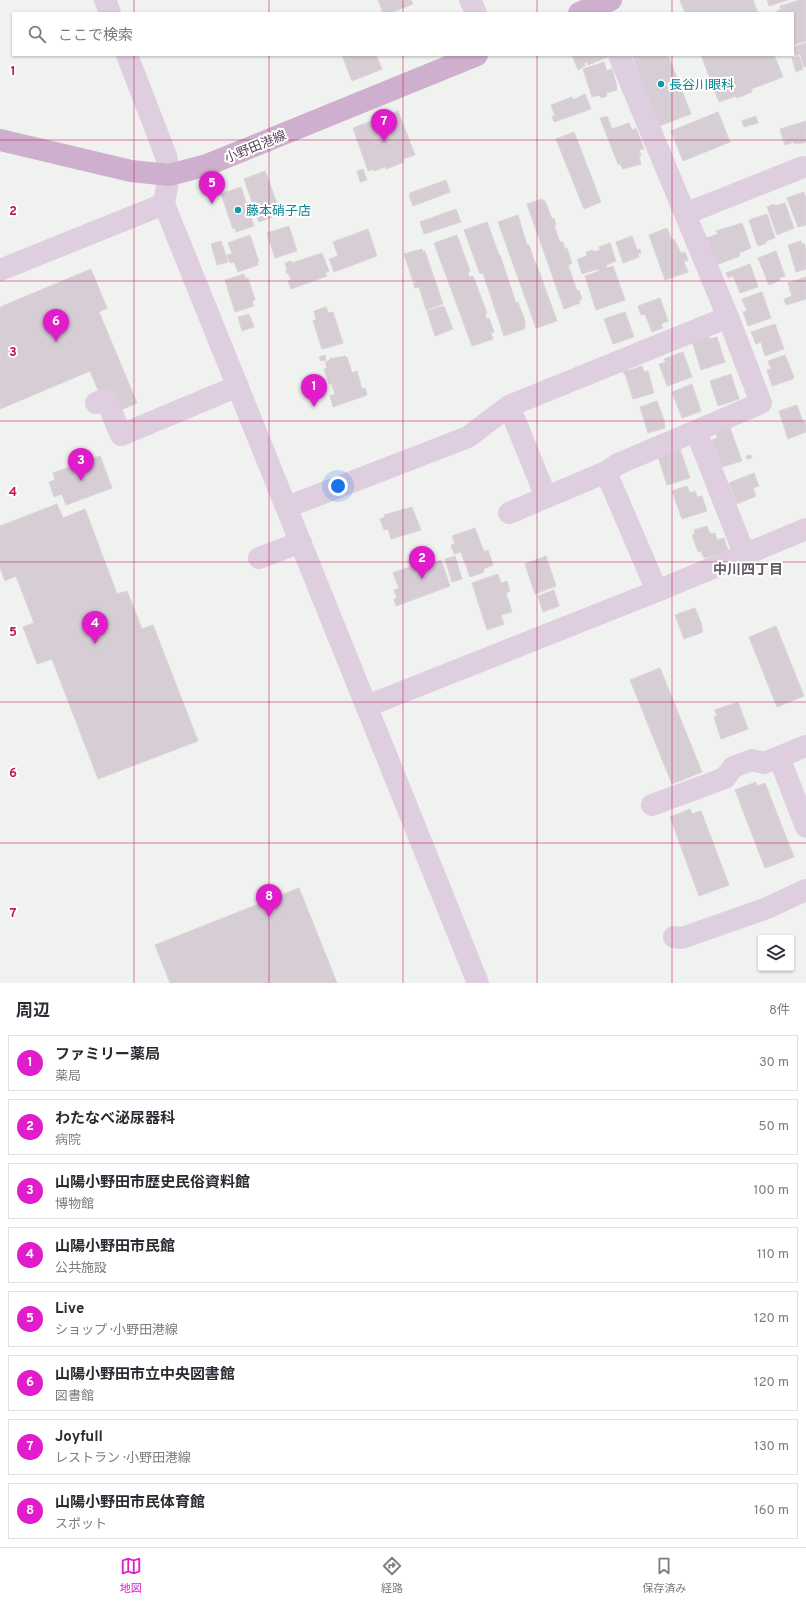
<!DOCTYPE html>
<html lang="ja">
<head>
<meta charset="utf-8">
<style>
	body { margin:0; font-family:Overpass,"Noto Sans JP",sans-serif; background:#f2f2f3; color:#2b2b33 }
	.controls { position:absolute; right:12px; bottom:12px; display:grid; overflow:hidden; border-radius:0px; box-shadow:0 1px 3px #0004 }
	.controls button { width:36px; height:36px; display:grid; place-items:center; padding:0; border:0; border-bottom:1px solid #e1e1e2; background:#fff; color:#2b2b33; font:20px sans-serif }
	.you { position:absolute; left:338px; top:486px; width:14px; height:14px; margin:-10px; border:3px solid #fff; border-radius:50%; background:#1a73e8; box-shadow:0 0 0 6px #1a73e833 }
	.badge { display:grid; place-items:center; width:26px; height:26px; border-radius:50%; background:#e01ccb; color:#fff; font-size:13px; font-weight:700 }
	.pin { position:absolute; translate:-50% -33px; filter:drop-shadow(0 1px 2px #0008) }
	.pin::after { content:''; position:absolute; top:21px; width:14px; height:12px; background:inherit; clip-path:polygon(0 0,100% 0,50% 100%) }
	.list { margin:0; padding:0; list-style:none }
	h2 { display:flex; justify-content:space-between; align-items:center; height:52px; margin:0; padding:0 16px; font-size:17px }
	h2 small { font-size:13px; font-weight:400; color:#7c7c81 }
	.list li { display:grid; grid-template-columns:26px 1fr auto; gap:12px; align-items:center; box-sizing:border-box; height:56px; margin:0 8px 8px; padding:0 8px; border:1px solid #e1e1e2; border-radius:0px }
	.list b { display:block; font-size:15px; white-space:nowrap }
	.list p { margin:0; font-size:13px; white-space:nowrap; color:#7c7c81 }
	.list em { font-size:13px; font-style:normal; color:#7c7c81 }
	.icon { flex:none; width:22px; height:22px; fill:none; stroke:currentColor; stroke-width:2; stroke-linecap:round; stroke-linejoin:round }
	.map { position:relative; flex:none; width:806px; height:983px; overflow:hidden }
	.search { position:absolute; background:#fff; box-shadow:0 1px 3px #0004; left:12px; right:12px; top:12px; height:44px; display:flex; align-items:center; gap:10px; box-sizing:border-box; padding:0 14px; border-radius:0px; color:#7c7c81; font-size:15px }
	.sheet { height:564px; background:#fff }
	nav { display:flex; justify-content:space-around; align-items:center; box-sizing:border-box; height:56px; border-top:1px solid #e1e1e2; background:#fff; font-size:11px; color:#7c7c81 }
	nav a { display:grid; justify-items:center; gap:2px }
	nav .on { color:#e01ccb }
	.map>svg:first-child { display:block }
	.building { fill:#d7ced5; stroke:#dbd3d9 }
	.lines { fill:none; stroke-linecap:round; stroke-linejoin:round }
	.minor { stroke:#dfcedf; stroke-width:22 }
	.major { stroke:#ceafcd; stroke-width:22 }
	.grid { fill:none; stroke:#c2185b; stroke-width:1; stroke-opacity:0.55 }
	.culture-dot { fill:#0f9aa8; stroke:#fff; stroke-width:1.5 }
	.labels { text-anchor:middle; stroke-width:4; stroke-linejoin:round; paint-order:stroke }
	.culture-label { font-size:13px; fill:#0d838f; stroke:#fff; text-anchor:start }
	.street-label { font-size:13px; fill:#5d475c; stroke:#fff }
	.neighbourhood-label { font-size:14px; font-weight:bold; fill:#645c63; stroke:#fff }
	.grid-label { font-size:13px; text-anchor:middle; font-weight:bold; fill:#c2185b; stroke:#fff; stroke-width:4; stroke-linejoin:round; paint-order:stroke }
</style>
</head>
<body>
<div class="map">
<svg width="806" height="983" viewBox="0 0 806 983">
	<rect width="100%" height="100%" fill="#f0f2ef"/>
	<path class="building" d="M378,0H411L413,4L390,13H383Z
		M680,0H753L758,13H685Z
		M767,0H788L769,6Z
		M800,0H806V41L793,45V13H777V11L781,9L780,6Z
		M806,43V66L804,67L800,54L796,56L793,47Z
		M342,55H376L382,69L352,81Z
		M572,55H607L608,57L588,65L587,62L584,63L585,66L578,70Z
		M632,55H668L691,114L659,126Z
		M701,55H774L783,77L751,89L752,92L737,98L736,96L719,102Z
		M799,56L803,69L796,72L792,58Z
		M604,62L607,71L612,69L617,87H616L617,90L606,93L607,96L601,98L600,95L592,97L583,69Z
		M585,94L591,109L554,122L552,116H555L551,105L572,97L573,100Z
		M398,111L415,155L403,159L404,162L386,169L385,167L374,171V169L368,171L353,128Z
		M718,112L730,142L683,161L671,131Z
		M607,116L612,129L629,123L632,130L636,128L644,149L639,150L641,156L639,157L641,164L623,169L620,164H618L600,118Z
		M756,116L758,123L744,127L742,121Z
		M806,121V142L799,144V142L795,144L794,142L785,145L780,129Z
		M574,132L601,202L584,209L556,139Z
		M363,169L367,180L360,182L357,171Z
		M265,171L281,214L259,222L244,179Z
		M446,180L450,192L413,206L409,195L410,193Z
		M241,187L254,226L236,232L235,228L233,229L221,194Z
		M804,192L806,198V225L798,227L787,198Z
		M542,199L543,201H545L552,219L554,218L556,225L554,226L560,242H563L565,249L567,248L572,263L568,265L577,291L579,290L582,299L579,300L580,303L564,309L527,204Z
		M785,203L794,228L777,235L767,207L774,204V206Z
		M456,209L461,222L424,234L420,222Z
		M767,214L775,238L766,241V243L759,246L757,244L749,220Z
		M518,215L527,245H529L535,263H536L557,321L536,328L498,222Z
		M487,222L499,255H500L516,303L518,302L525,321V327L524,329L504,336L483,273L480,274L464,230Z
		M742,223L751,248L739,253L740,256L716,265L703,239L718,234L716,231Z
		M289,226L297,251L275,258L267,233Z
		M667,228L672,240L674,239L681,253L685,252L688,260L684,262L688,272L665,280L649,235Z
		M368,229L377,256L334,272L329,259L338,256L333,242Z
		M250,235L259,262L257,263L258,265L238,272L234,262L230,263L227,255L232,254L228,243Z
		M457,235L470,271L468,272L469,277L473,276L487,313L485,314L487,319L489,318L494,332L491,333L493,339L472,346L434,243Z
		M632,236L637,250L640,249L641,253L638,254L639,257L623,263L616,242Z
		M221,241L228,262L217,265L211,244Z
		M801,241L802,244L804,243L806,250V269L796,272L788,245Z
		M610,243L616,261L606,265L607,268L613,266L625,300L596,310L585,276L599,271L598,269L582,274L577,259L587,256L586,252L593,250L594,252L600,250L599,247Z
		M422,249L423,252L425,251L443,304L426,310L419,287L415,288L413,283L416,282L415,280L413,281L404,254Z
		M776,251L785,276L779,278L780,280L769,285L758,258Z
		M322,253L329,271L325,273L327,276L291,289L288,281L291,280L288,273L287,274L286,270L287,269L285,263L291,261L292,263Z
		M750,264L758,287L740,293L733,276L728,278L726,273Z
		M91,269L107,308L99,312L137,403L121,410L113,390L100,395L90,371L0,409V307Z
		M244,274L245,278H248L255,300L252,301L254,306L235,312L225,280Z
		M806,277V299L786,305L784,299L792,296L788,283Z
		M762,292L771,318L748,326L743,312L747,311L742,299Z
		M660,298L668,321L661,324L663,328L652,332L645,314L641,315L638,306Z
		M444,306L453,329L435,336L427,311Z
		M326,307L328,313L333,312L343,343L322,349L313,321L316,319L314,311Z
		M625,312L634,337L613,344L604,319Z
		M249,314L254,327L242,331L238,317Z
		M775,324L784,349L765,356L761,342L756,344L751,332Z
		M710,337V339L717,337L725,362L701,370L692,341Z
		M683,352L692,377L667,386L659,364L666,362L664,359Z
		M325,355L326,360L321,361L319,357Z
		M785,355L794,377L793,379L772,386L767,370L771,369L768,361Z
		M345,356L346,358L347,357L352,373L357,371L362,389L365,388L367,395L333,407L330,396L335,394L331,383L329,384L324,369L327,368L325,362L330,360L329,359Z
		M627,366L628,371L642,366L644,372L648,371L654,393L633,399L625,374H624L621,368Z
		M731,374L739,399L718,406L710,381Z
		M692,384L701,411L682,418L672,392Z
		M657,401L665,423H664L665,428L648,433L640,407Z
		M797,405L803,422H805L806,424V432L788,439L779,411Z
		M730,428L742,461L722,467L712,440L717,438L716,433Z
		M680,449L690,478L667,485L658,457Z
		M751,455L752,458L747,459L746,456Z
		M100,456L112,488L66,505L62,494L54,497L49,482L55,480L53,473Z
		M754,473L759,486L753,488L756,496L737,504L729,483Z
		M687,486L690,493L695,491L697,497L702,496L707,511L682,519L672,491Z
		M57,504L63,518L85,509L117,594L127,591L142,629L153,625L198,741L98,779L52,659L37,664L23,627L34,623L16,576L5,581L0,568V526Z
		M412,507L421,530L391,539L388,529L384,530L380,519L385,517L384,515Z
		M707,526L710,534L715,533L717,540L724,538L728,551L704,558L701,551L698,552L692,535L695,534L694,530Z
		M475,528L484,552L488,550L493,565L483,569L484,572L470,577L461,552L454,554L451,545L455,544L452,536Z
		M455,556L462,579L452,582L445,559Z
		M546,556L556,586L535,594L525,564Z
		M441,560L450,586L396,606L394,599L397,598L394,590L399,588L393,573L412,566L413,570Z
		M498,574L501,583L507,581L510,591L506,593L512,612L501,615L504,624L487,630L472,583Z
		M554,590L559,606L543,612L538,596Z
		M695,608L702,625H701L703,632L684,639L675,615Z
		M776,626L804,696L777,707L749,637Z
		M660,668L702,772L672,784L630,680Z
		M738,702L748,729L721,739L714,717L717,716L715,710Z
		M756,782L757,786L765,783L794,857L765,868L735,790Z
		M690,809L692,814L701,811L729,885L699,896L670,817Z
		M299,888L337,983H170L155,945Z"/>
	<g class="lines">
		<path class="minor" d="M105,0L110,13
			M470,0L476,13
			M127,55L166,156L169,175L164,204L478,983
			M685,214L803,167
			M0,270L164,204
			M96,403L106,399L121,435L238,386
			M509,406L546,497
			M696,431L744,553
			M606,472L657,591
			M287,507L468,437L509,406L728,317
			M509,513L606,472L618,464L761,403L728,317L619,55
			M259,558L301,542
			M367,706L657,591L806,529
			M779,757L806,827
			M652,805L725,778L733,767L752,760L764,763L806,746
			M674,937L682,938L767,908L806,890"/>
		<path class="major" d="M579,13L611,0
			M0,140L131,171L169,175L207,165L477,55"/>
	</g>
	<path class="grid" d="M134,0V13M269,0V13M403,0V13M537,0V13M672,0V13M134,55V983M269,55V983M403,55V983M537,55V983M672,55V983M0,140H806M0,281H806M0,421H806M0,562H806M0,702H806M0,843H806"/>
	<g class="culture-dot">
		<circle cx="661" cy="84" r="4"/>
		<circle cx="238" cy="210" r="4"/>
	</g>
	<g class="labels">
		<g class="culture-label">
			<text x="669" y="89">長谷川眼科</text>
			<text x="246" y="215">藤本硝子店</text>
		</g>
		<g class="street-label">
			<text transform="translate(255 146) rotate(-22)" y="5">小野田港線</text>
		</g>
		<g class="neighbourhood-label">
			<text x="748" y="574">中川四丁目</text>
		</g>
	</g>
	<g class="grid-label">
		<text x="13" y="75">1</text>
		<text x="13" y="215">2</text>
		<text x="13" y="356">3</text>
		<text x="13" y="496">4</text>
		<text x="13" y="636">5</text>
		<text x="13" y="777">6</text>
		<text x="13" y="917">7</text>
	</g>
</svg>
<div class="controls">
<button><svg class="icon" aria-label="layers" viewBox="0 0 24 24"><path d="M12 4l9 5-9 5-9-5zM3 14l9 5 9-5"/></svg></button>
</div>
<div class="you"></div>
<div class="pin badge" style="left:314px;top:407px">1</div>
<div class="pin badge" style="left:422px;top:579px">2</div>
<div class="pin badge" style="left:81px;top:481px">3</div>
<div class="pin badge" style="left:95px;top:644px">4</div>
<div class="pin badge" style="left:212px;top:204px">5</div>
<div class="pin badge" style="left:56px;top:342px">6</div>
<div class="pin badge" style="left:384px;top:142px">7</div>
<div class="pin badge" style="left:269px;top:917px">8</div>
<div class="search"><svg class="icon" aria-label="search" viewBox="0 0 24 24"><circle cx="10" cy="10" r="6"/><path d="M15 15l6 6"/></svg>ここで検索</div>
</div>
<section class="sheet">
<h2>周辺<small>8件</small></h2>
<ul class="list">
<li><span class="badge">1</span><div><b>ファミリー薬局</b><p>薬局</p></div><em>30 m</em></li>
<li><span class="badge">2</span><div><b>わたなべ泌尿器科</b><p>病院</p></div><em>50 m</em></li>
<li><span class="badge">3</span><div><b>山陽小野田市歴史民俗資料館</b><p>博物館</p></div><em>100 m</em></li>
<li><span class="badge">4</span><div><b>山陽小野田市民館</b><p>公共施設</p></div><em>110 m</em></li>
<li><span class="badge">5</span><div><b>Live</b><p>ショップ · 小野田港線</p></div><em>120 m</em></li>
<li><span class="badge">6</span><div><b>山陽小野田市立中央図書館</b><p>図書館</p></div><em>120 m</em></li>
<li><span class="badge">7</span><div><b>Joyfull</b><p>レストラン · 小野田港線</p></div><em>130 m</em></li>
<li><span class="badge">8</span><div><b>山陽小野田市民体育館</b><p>スポット</p></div><em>160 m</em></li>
</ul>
</section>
<nav>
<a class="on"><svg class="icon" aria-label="map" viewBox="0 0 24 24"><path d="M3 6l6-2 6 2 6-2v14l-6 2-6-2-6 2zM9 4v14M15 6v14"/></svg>地図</a>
<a><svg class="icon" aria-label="directions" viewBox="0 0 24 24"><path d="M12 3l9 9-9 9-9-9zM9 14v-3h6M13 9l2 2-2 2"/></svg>経路</a>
<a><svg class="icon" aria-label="saved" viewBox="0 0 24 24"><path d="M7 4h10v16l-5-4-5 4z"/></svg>保存済み</a>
</nav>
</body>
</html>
